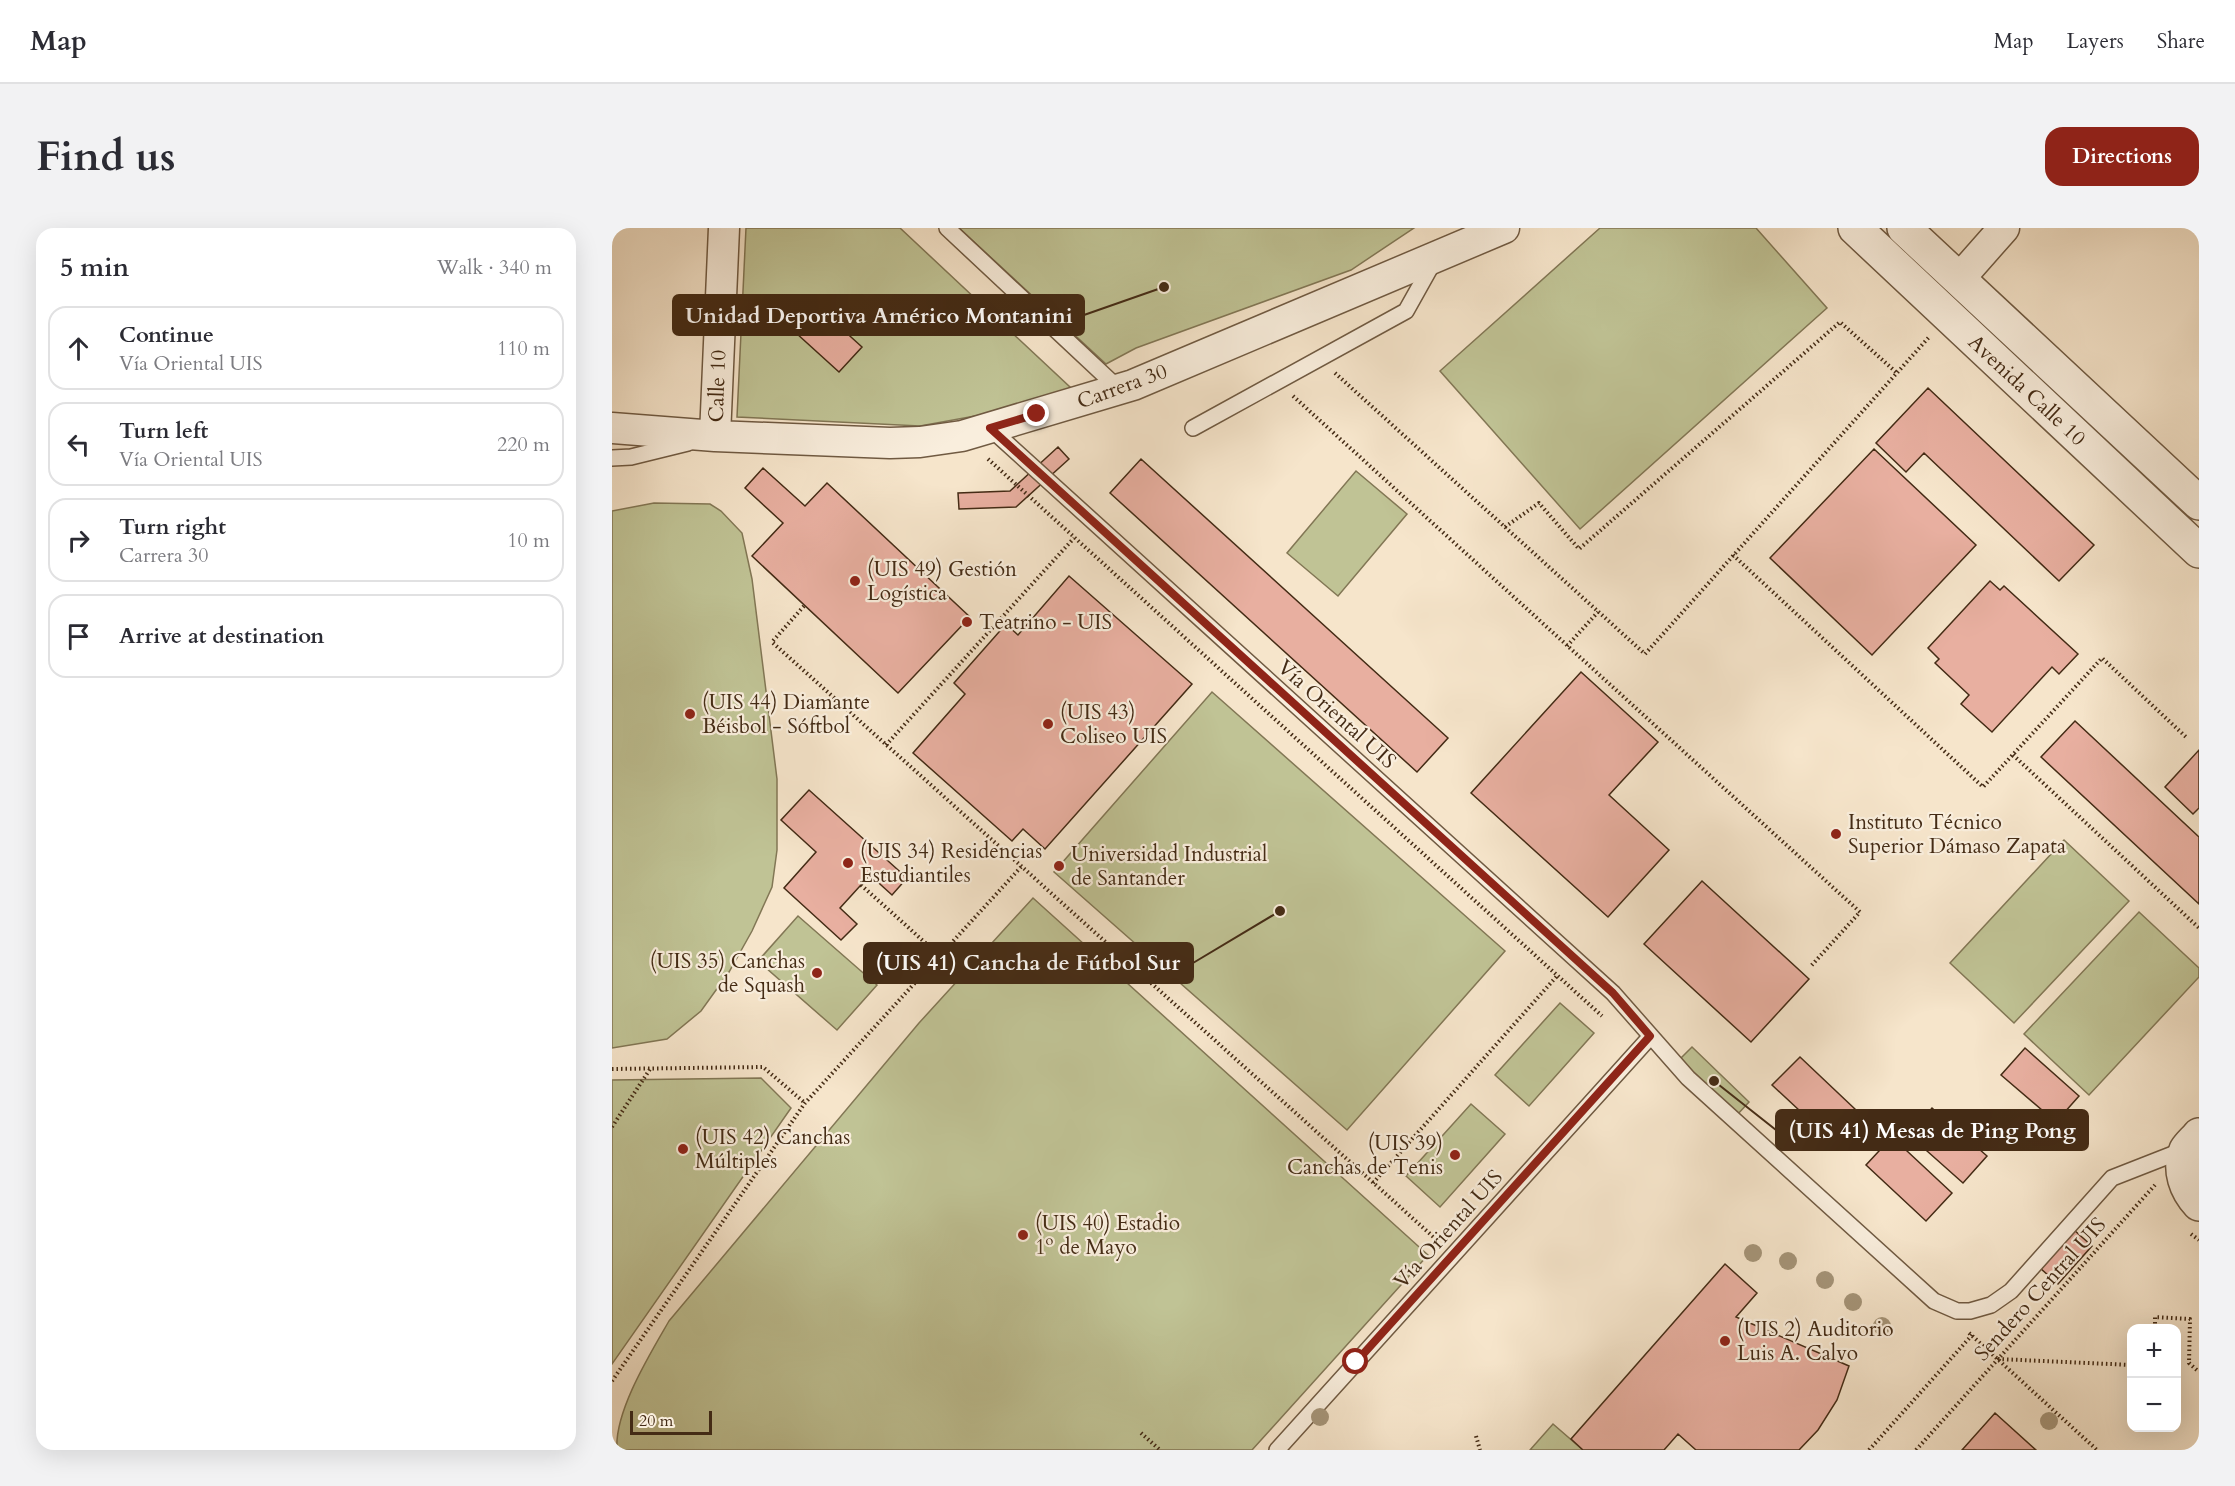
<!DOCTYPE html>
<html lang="en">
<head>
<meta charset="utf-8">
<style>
	body { margin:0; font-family:Cardo,serif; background:#f2f2f3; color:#2b2b33 }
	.controls { position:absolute; right:18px; bottom:18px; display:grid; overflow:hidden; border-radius:12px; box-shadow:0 6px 24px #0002 }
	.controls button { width:54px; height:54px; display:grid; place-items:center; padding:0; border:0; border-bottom:2px solid #e1e1e2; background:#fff; color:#2b2b33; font:30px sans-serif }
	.scale { position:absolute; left:18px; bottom:15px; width:82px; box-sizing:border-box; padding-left:6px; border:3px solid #442b15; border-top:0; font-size:16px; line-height:21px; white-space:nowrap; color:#442b15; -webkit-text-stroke:4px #f9eedd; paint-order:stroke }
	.stop { position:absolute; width:18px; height:18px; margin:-14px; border:4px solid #8f2418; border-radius:50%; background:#fff }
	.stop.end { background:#8f2418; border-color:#fff; box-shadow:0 2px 6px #0008 }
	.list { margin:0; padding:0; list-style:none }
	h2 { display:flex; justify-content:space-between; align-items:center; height:78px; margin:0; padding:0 24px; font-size:26px }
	h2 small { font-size:20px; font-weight:400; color:#7c7c81 }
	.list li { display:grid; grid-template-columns:39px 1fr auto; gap:18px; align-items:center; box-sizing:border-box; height:84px; margin:0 12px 12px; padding:0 12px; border:2px solid #e1e1e2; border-radius:18px }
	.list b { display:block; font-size:22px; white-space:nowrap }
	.list p { margin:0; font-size:20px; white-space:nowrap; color:#7c7c81 }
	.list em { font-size:20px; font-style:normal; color:#7c7c81 }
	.icon { flex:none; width:33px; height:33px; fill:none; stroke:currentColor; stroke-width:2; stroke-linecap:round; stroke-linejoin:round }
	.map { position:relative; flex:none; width:1587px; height:1222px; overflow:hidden; border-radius:18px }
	header { display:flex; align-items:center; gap:36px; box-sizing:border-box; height:84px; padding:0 30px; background:#fff; border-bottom:2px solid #e1e1e2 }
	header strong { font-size:28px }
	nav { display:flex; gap:33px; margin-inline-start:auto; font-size:21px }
	.intro { display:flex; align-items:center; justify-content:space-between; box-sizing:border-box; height:144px; padding:0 36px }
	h1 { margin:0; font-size:42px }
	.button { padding:15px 27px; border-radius:18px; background:#8f2418; color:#fff; font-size:21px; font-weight:700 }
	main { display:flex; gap:36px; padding:0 36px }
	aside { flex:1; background:#fff; border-radius:18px; box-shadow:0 6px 24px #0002 }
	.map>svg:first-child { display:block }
	.green { fill:#c0c395; stroke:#827755; stroke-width:1.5 }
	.building { fill:#e8afa0; stroke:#442b15; stroke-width:1.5 }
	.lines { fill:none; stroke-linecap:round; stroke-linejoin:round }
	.service-casing { stroke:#705a42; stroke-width:18 }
	.minor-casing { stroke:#705a42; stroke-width:33 }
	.tertiary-casing { stroke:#705a42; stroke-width:36 }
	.path { stroke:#442b15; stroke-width:4; stroke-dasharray:1.5 3; stroke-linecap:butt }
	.service { stroke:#f9eedd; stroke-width:15 }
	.minor { stroke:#f9eedd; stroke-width:30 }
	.tertiary { stroke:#f9eedd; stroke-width:33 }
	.tree { fill:#a59478 }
	.route { stroke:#8f2418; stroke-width:8 }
	.poi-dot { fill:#8f2418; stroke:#f9eedd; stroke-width:2 }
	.labels { text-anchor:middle; stroke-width:4.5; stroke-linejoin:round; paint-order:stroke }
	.street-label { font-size:21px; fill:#442b15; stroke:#f9eedd }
	.poi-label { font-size:21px; fill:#442b15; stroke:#f9eedd; text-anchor:start }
	.leader { fill:none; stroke:#442b15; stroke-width:2 }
	.callout-dot { fill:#442b15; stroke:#f9eedd; stroke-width:2 }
	.callout { fill:#442b15; stroke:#442b15; stroke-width:2 }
	.callout-label { font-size:22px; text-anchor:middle; font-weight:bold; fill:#fff }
</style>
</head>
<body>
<header>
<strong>Map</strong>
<nav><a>Map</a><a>Layers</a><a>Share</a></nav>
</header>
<div class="intro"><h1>Find us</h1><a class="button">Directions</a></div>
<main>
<aside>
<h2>5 min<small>Walk · 340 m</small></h2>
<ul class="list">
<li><svg class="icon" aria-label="ahead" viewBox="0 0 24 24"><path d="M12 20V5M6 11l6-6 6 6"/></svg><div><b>Continue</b><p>Vía Oriental UIS</p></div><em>110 m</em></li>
<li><svg class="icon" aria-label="left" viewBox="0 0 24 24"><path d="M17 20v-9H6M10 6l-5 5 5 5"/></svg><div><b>Turn left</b><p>Vía Oriental UIS</p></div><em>220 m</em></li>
<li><svg class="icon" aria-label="right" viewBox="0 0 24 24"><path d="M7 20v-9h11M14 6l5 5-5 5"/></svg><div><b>Turn right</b><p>Carrera 30</p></div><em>10 m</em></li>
<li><svg class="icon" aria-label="arrive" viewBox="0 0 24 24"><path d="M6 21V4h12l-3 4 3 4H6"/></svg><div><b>Arrive at destination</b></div></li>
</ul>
</aside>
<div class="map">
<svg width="1587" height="1222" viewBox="0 0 1587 1222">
	<rect width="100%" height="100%" fill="#f6e5cb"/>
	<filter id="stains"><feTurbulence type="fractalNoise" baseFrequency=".00333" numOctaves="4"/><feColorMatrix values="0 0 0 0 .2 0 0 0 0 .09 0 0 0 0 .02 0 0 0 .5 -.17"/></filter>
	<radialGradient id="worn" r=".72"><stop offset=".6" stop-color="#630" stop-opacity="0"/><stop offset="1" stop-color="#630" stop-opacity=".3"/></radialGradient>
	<path class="green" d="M134,0H288L459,160L374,186L308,198L125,189Z
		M347,0H802L739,42L524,120L494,136Z
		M988,0H1144L1215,80L968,301L828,143Z
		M744,243L795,286L726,368L675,325Z
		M42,275L98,276L109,283L130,305L140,351L165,551V622L160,659L140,703L117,744L89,783L55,811L0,820V283Z
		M600,464L893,723L735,902L442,644Z
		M1452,612L1517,673L1402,795L1338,735Z
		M421,670L816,1027L640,1222H5C2,1184 38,1126 57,1093L307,795Z
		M1527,684L1587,740V749L1477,867L1412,806Z
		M186,688L265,757L225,802L146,733Z
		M948,775L982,805L917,878L883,847Z
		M1080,819L1137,874L1125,887L1067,832Z
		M149,850L179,880L0,1136V852Z
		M859,876L893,906L828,979L794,948Z
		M941,1196L971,1222H918Z"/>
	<path class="building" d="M196,70L250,119L227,144L173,95Z
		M1316,160L1482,317L1447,353L1312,225L1294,244L1264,215Z
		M446,219L457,231L404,279L347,281L346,265L398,263Z
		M1262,221L1364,317L1260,427L1158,330Z
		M529,231L836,510L805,544L498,265Z
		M151,240L193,278L215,255L358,389L286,465L140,328L171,295L133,260Z
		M457,348L580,456L433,621L411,601L400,613L301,525L353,466L342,455L394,396L406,407Z
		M1378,353L1388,362L1392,358L1466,426L1447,446L1440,439L1380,504L1349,476L1357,467L1323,435L1327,431L1316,420Z
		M969,444L1046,514L997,567L1057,622L996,689L859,565Z
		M1463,493L1587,609V676L1429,529Z
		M1587,522V580L1581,586L1553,559Z
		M197,562L295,650L280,667L258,647L228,680L245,696L229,712L172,660L204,624L169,592Z
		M1090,653L1197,751L1139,814L1032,716Z
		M1413,820L1467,868L1444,894L1389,847Z
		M1188,829L1244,882L1217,910L1160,857Z
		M1320,880L1375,928L1351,955L1297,907Z
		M1280,909L1340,965L1314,993L1254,937Z
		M1462,1002L1480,1018L1446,1056L1428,1040Z
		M1113,1036L1145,1065L1124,1089L1237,1138L1225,1172L1206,1202L1187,1222H1084L1066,1206L1052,1222H971L959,1211Z
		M1383,1185L1424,1222H1350Z"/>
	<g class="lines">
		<defs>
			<path id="service" d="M335,0L507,161
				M378,200L1001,765L1076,850L1322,1073L1345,1083H1358L1379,1077L1399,1063L1500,950L1574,921
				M581,200L794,83L822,33
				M0,230L19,229L76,215
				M665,1222L1039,808"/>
			<path id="minor" d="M1347,51L1392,0
				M0,200L103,208L278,215L308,214L350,208L521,157L892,0
				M103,208L112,0"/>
			<path id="tertiary" d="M1243,0L1587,323
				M1292,0L1587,275
				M1587,907C1583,912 1577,917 1574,922C1566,942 1574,962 1587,976"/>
		</defs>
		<use href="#service" class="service-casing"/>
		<use href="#minor" class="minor-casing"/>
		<use href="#tertiary" class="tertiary-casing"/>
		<path class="path" d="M723,145L1033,426L1318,108
			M681,168L1248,684L1199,738
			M376,231L990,788
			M893,299L927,275L967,321L1228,94L1285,145
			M1121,327L1371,559L1490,430L1574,509
			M192,378L160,414L826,1013
			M955,418L986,384
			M274,517L462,310
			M1401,527L1587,700
			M249,657L328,728
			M0,841L151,839L193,875
			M0,899L38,841
			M761,955L945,748
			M1579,1006L1587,1012
			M1543,1100V1089L1578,1091L1577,1135L1587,1144
			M1357,1105L1485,1222
			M1386,1131L1520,1137
			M0,1153L193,875L409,639
			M529,1205L548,1222
			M864,1208L868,1222
			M1257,1222L1361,1106
			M1304,1222L1543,957
			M1583,1222L1587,1218"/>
		<use href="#service" class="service"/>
		<use href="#minor" class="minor"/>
		<use href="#tertiary" class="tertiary"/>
	</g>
	<g class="tree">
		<circle cx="1141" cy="1025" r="9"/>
		<circle cx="1176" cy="1033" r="9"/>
		<circle cx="1213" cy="1052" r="9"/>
		<circle cx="1241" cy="1074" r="9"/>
		<circle cx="1270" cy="1098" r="9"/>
		<circle cx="708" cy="1189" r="9"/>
		<circle cx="1437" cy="1193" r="9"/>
	</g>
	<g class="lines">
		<path class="route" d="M425,186L378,200L1001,765L1038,808L744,1134"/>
	</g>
	<g class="poi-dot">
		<circle cx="243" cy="353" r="6"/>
		<circle cx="355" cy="394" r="6"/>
		<circle cx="78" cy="486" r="6"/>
		<circle cx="436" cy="496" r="6"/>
		<circle cx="1224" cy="606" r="6"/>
		<circle cx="236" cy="635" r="6"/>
		<circle cx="447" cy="638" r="6"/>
		<circle cx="205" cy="745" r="6"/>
		<circle cx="71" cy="921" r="6"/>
		<circle cx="843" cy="927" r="6"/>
		<circle cx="411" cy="1007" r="6"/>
		<circle cx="1113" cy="1113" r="6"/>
	</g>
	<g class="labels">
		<g class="street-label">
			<text transform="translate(105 158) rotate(-88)" y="7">Calle 10</text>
			<text transform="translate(510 158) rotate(-20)" y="7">Carrera 30</text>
			<text transform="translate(1415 162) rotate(43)" y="7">Avenida Calle 10</text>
			<text transform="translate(725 486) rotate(42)" y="7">Vía Oriental UIS</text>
			<text transform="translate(836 1001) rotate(-48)" y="7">Vía Oriental UIS</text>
			<text transform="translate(1428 1061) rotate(-48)" y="7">Sendero Central UIS</text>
		</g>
		<g class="poi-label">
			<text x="255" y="348">(UIS 49) Gestión<tspan x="255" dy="24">Logística</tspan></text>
			<text x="367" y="401">Teatrino - UIS</text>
			<text x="90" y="481">(UIS 44) Diamante<tspan x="90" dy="24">Béisbol - Sóftbol</tspan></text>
			<text x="448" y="491">(UIS 43)<tspan x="448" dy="24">Coliseo UIS</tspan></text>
			<text x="1236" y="601">Instituto Técnico<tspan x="1236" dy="24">Superior Dámaso Zapata</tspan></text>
			<text x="248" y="630">(UIS 34) Residencias<tspan x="248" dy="24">Estudiantiles</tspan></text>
			<text x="459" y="633">Universidad Industrial<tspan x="459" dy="24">de Santander</tspan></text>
			<text x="193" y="740" text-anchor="end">(UIS 35) Canchas<tspan x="193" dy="24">de Squash</tspan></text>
			<text x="83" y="916">(UIS 42) Canchas<tspan x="83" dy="24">Múltiples</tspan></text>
			<text x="831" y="922" text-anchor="end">(UIS 39)<tspan x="831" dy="24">Canchas de Tenis</tspan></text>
			<text x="423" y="1002">(UIS 40) Estadio<tspan x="423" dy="24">1º de Mayo</tspan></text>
			<text x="1125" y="1108">(UIS 2) Auditorio<tspan x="1125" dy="24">Luis A. Calvo</tspan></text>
		</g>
	</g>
	<path class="leader" d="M552 59L472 87M668 683L581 735M1102 853L1164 902"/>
	<g class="callout-dot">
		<circle cx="552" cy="59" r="6"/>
		<circle cx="668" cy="683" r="6"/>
		<circle cx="1102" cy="853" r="6"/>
	</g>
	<g class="callout">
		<rect x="61" y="67" width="411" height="40" rx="6"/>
		<rect x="252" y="715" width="329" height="40" rx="6"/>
		<rect x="1164" y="882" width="312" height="40" rx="6"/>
	</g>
	<g class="callout-label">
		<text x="267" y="95">Unidad Deportiva Américo Montanini</text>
		<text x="416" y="742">(UIS 41) Cancha de Fútbol Sur</text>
		<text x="1320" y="910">(UIS 41) Mesas de Ping Pong</text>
	</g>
	<rect width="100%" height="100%" filter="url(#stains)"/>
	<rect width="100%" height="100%" fill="url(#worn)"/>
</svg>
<div class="controls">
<button>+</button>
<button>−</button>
</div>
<div class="scale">20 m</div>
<div class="stop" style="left:744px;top:1134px"></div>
<div class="stop end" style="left:425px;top:186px"></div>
</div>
</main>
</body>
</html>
